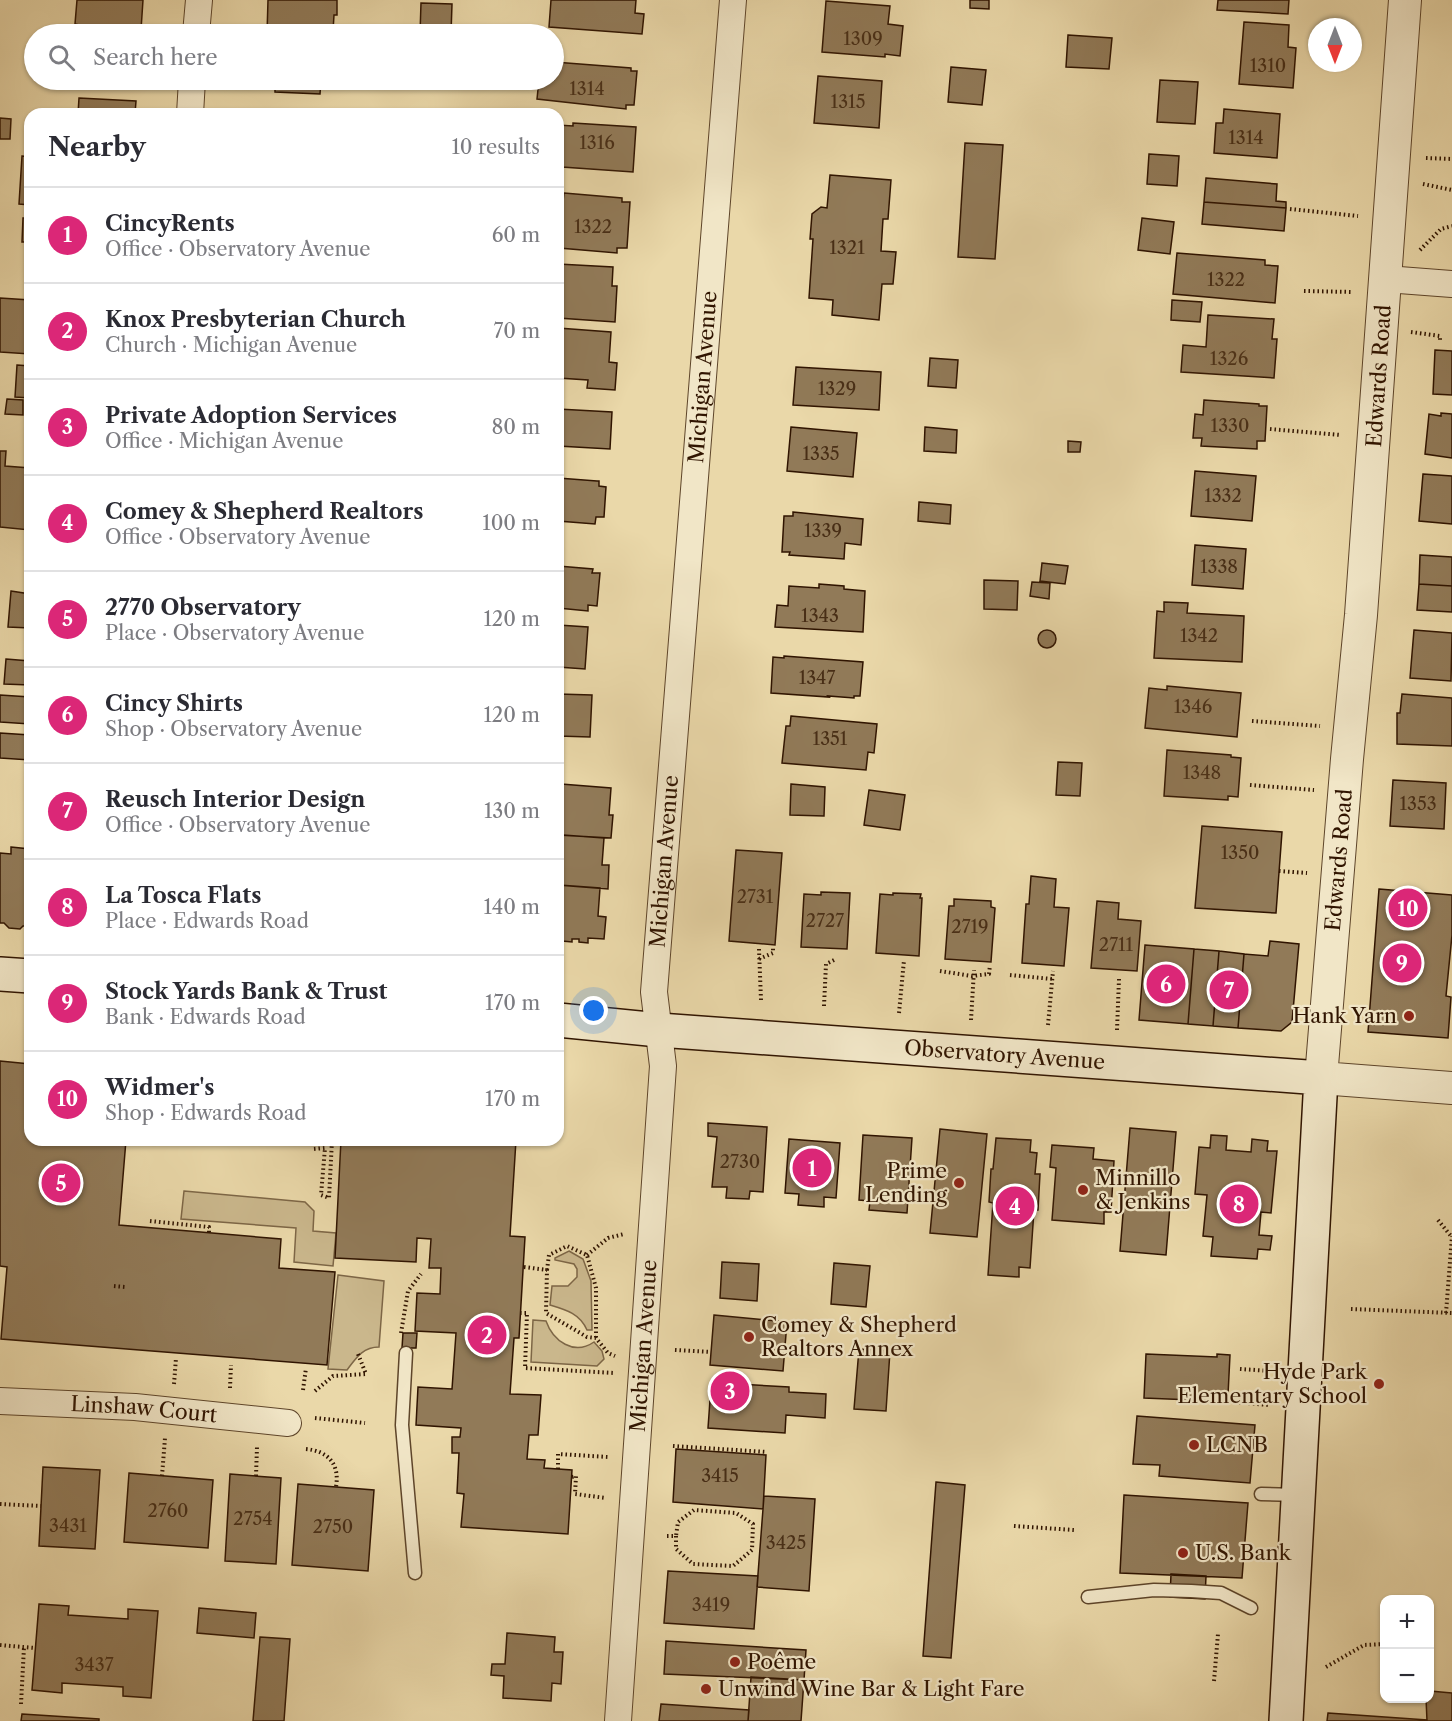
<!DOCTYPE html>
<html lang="en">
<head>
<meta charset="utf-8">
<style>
	body { margin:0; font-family:"Libre Caslon Text",serif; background:#f7f7f7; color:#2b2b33 }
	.controls { position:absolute; right:18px; bottom:18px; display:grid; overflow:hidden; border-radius:12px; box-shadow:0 2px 4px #0004 }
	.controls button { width:54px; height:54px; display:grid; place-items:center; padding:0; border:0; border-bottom:2px solid #e1e1e2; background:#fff; color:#2b2b33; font:30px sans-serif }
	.compass { position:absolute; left:1308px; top:18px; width:54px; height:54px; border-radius:50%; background:#fff; box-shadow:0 2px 4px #0004; rotate:180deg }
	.you { position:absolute; left:594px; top:1011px; width:21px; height:21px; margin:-15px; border:4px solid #fff; border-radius:50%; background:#1a73e8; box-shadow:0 0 0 9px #1a73e833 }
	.badge { display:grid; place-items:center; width:39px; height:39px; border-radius:50%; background:#db2777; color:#fff; font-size:20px; font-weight:700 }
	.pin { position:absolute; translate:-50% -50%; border:3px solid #fff; box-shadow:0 2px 6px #0006 }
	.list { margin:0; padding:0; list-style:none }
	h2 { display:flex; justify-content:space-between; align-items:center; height:78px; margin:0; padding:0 24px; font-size:26px }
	h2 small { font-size:20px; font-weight:400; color:#7c7c81 }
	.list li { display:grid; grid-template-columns:39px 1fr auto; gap:18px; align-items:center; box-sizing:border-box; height:96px; padding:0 24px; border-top:2px solid #e1e1e2 }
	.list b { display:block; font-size:22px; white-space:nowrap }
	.list p { margin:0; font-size:20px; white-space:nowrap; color:#7c7c81 }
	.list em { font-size:20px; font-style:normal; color:#7c7c81 }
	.icon { flex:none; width:33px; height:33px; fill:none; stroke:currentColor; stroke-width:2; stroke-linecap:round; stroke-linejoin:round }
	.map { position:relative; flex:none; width:1452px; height:1721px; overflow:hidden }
	.search { position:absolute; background:#fff; box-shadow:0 2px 4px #0004; left:24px; top:24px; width:540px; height:66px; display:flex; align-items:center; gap:15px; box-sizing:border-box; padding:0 21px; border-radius:33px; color:#7c7c81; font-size:22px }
	.panel { position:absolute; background:#fff; box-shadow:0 2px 4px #0004; left:24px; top:108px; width:540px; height:1038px; border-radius:18px }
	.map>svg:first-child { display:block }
	.green { fill:#cab78c; stroke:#7d6646; stroke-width:1.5 }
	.building { fill:#917a58; stroke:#301400; stroke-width:1.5 }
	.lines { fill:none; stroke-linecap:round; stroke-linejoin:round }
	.service-casing { stroke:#5e452a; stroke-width:15 }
	.minor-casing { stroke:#5e452a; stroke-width:28 }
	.tertiary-casing { stroke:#5e452a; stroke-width:34 }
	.secondary-casing { stroke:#301400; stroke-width:36 }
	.path { stroke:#301400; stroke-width:4; stroke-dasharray:1.5 3; stroke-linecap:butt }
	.service { stroke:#f1e6c7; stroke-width:12 }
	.minor { stroke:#f1e6c7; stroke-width:26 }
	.tertiary { stroke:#f1e6c7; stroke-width:32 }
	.secondary { stroke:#f1e6c7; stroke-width:33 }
	.poi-dot { fill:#8f2418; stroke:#f1e6c7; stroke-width:2 }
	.labels { text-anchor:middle; stroke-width:4.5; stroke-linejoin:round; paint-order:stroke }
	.number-label { font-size:18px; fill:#482e16 }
	.street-label { font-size:21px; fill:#301400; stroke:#f1e6c7 }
	.poi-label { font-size:21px; fill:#301400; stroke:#f1e6c7; text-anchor:start }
</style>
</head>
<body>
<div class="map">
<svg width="1452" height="1721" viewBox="0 0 1452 1721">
	<rect width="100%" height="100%" fill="#ead8a9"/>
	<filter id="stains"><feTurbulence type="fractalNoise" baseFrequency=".00333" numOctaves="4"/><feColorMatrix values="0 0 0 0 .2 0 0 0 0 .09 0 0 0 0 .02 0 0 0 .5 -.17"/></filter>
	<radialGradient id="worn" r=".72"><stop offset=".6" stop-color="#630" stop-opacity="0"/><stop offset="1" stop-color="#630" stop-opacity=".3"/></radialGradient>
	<path class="green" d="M184,1191L305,1202L314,1211L313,1231L336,1233L333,1266L294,1262L296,1228L181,1219Z
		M569,1251L583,1259L591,1281L592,1330H587C580,1314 567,1310 550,1305L552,1286H568L577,1277V1269L574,1264L555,1260V1258Z
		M338,1275L384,1281L379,1347C363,1347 356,1358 347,1370L328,1369Z
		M533,1320L546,1321C553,1341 574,1356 594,1342L602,1351L604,1359L597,1366L531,1362Z"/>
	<path class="building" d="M77,0H143L141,30L88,27L75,24Z
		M268,0H337V15H334L333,31H326V34H267Z
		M551,0H636L635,13L644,14L642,34L549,27Z
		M970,0H989V9L970,8Z
		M1218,0H1289L1288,14L1217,10Z
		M826,1L890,6L888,24L903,26L900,56L885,54V57L822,52Z
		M421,3L452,4L451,34H420Z
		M1244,22L1289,25L1288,47L1296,48L1293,88L1239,84Z
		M1068,35L1112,38L1109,69L1066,67Z
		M554,62L631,68V71H637L634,105H626V109L537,99L539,80H554Z
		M951,67L986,70L982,105L948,102Z
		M818,76L882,81L879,128L814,123Z
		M75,80H136V88L74,84Z
		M265,80H321L320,94L275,92V89H265Z
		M470,80H486L484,88L469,85Z
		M1160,80L1198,82L1195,124L1157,122Z
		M79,98L136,101L135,114H78Z
		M1224,109L1280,114L1277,158L1214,153L1216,123H1223Z
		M0,118L11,119L10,139H0Z
		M573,123L636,127L633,172L562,167L563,155H558V125L573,126Z
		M965,143L1003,145L995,259L958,257Z
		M1149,154L1179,156L1177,186L1147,184Z
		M22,156L30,157V205L19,204Z
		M830,175L891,180L888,219H883L881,251L896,252L893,284H882L879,320L832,315L833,300L809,298L813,239H810L812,214L821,207L827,208Z
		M1206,178L1277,184L1276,201L1286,202V208L1204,202Z
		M564,193L622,198V202H630L627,248H617V253L559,248L558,209H562Z
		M1204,202L1286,208L1284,231L1202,224Z
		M23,218H30V247L28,242H22Z
		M1142,218L1174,222L1170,254L1138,250Z
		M1177,253L1265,260V265L1278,266L1275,303L1173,294Z
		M558,264L613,267L612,286H617L615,322L558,318Z
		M0,298L30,300V354L0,352Z
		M1172,300L1202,302L1200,322L1171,320Z
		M1208,315L1274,319L1272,339H1277L1274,378L1181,372L1183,345L1206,347Z
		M558,328L611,332L609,362L617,363L615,390L587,388L588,380L558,378Z
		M1435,350L1452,351V395L1433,394Z
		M930,358L958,360L956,388L928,386Z
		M17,365L30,366V398L15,397Z
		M796,367L881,372L879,410L793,405Z
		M7,399L23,400V415L5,414Z
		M1204,400L1259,404V406H1267L1265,441H1257V449L1201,446L1202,438H1193L1195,414L1203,415Z
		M558,409L612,412L610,449L558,446Z
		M1441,413L1452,414V458L1425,454L1429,414L1441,416Z
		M791,427L857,433L853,477L787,471Z
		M925,427L957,430L956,453L924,451Z
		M1068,441L1081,442L1080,452H1068Z
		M0,451H6L5,466L30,468V530L0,527Z
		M1195,471L1256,476L1252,521L1191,516Z
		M1423,474L1452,476V524L1419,521Z
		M558,478L597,481H599V486L606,487L604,517H596L595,524L558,521Z
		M919,502L951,505L950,524L918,521Z
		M793,512L863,519L861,545L845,543L844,559L789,555L790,552H782L784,516H793Z
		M1195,545L1246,549L1243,589L1192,585Z
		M1420,555L1452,557V586L1419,584Z
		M1042,563L1068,566L1065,584L1040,581Z
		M558,566L593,569L592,573H600L597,606L588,605V611L558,608Z
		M984,580L1018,581L1017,610L984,609Z
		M1032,582L1050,583L1049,599L1030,596Z
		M819,584L844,586V589L865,591L863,632L775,627L777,605L788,606L789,586L819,588Z
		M1419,584L1452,586V612L1417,610Z
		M11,591L30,594V628L8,627Z
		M1164,602L1188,603L1187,613L1244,616L1242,662L1154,658L1157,611L1164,612Z
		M558,625L588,627L585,669L558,667Z
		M1038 639a9 9 0 1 1 18 0a9 9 0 1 1-18 0Z
		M1414,630L1452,633L1451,681L1410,678Z
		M784,656L863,662L860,696H854V698L828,696L829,697L771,693L773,657L784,658Z
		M6,659L30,661V685L4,684Z
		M1167,686L1241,693L1237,737L1145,728L1149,688L1167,690Z
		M558,694L592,695L590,737L558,736Z
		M1402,694L1452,698V746L1397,744V713H1400Z
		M0,695L30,697V724L0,722Z
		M791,716L877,724L874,753L868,752L866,770L782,763L786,726H790Z
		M0,733L30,735V760L0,758Z
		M1167,750L1231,755V757L1241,758L1238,797L1228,796V800L1164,796Z
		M1058,762L1082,763L1080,796L1056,795Z
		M1393,780L1446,783L1444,829L1390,826Z
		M561,784L611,788L609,815H613L611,838L558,835Z
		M791,784L825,787L824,816L790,815Z
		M869,790L905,795L900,830L864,825Z
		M1202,826L1282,832L1276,913L1195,908Z
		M563,835L604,838L602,865H609L608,889L558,885V847H562Z
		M11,847L30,849V926H23L20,929L9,928L4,923H0V853L11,854Z
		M11,847L30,849V926H23L20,929L9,928L4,923H0V853L11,854Z
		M736,850L782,853L775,945L729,941Z
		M1031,876L1056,879L1054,907L1069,908L1064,966L1022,963L1026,904H1029Z
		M559,885L600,888L598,916L606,917L604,939L588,938V943L579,942V939H572V942L562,941V936H558Z
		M1379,889L1452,895V935L1446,996L1451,997L1448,1038L1368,1032Z
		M821,892L850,893L847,949L801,947L804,894L821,895Z
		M893,893L921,894L920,898H922L919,956L876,953L880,894L893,895Z
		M954,899L991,901V907L995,908L991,962L945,959L949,906H954Z
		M1097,901L1119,903L1118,919L1141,921L1137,971L1091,968Z
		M1270,941L1299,944L1292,1022L1281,1031L1238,1028L1244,954L1268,956Z
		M1145,945L1194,949L1188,1024L1139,1020Z
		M1194,949L1219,951L1213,1026L1188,1024Z
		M1219,951L1244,954L1238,1028L1213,1026Z
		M0,1061L30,1064V1140H126L119,1225L281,1239L279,1268L335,1272L327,1365L1,1339L7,1267L0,1266Z
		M708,1123L767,1127L763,1192L750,1191L749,1199L726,1198L727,1187H712L717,1137L708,1136Z
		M1130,1128L1176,1132L1166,1255L1120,1251Z
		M940,1129L987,1134L977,1237L930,1233Z
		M863,1135L912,1138L907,1213L869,1210L870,1201L859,1200Z
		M1211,1135L1227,1136L1226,1150L1251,1152L1252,1139L1268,1141L1267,1151H1277L1271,1213L1261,1212L1259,1235L1272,1236L1270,1250L1258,1249L1257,1259L1211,1256L1213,1237L1203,1236L1207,1195L1195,1194L1199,1147L1210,1148Z
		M996,1138L1031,1140L1030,1152L1037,1153L1035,1174H1040L1038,1210H1034L1030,1268L1019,1267V1277L988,1275L993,1203L989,1202L991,1169H993Z
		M789,1139L840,1143L836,1198L824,1197V1207L798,1205L799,1194L785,1193Z
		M341,1140H516L510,1236L525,1237L519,1338H514L510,1394L541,1395L538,1435H529L527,1459L545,1460L544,1468L572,1470L568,1534L461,1527L464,1494L457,1493L459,1453H452V1437H460L461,1428L416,1425L418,1387L452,1389L456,1333L415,1331L417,1293L440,1294L441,1268H429L431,1239L417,1238L416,1262L335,1258Z
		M1052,1145L1094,1148L1093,1159L1114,1161L1111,1212H1104V1224L1052,1220L1056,1168L1050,1167Z
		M722,1262L759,1264L757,1301L720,1298Z
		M834,1263L870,1266L866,1307L831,1304Z
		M714,1315L787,1322L783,1371L710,1365Z
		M403,1333H417L416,1348H402Z
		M859,1349L890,1351L886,1411L854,1409Z
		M1146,1354L1217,1357V1354L1230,1355L1228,1395H1216V1401L1144,1398Z
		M721,1383L789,1387V1392L826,1394L825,1418L786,1415L785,1433L708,1428L711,1386L720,1387Z
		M1137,1416L1255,1425L1250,1483L1159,1476L1160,1465L1133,1464Z
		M676,1449L766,1455L763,1509L673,1502Z
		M43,1467L100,1470L95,1549L39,1546Z
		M129,1473L213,1480L208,1548L124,1542Z
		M230,1474L281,1478L276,1564L225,1561Z
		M936,1482L965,1485L951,1658L923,1656Z
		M298,1484L374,1490L368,1571L292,1565Z
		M1124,1495L1248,1503L1242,1578L1120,1573Z
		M764,1496L815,1499L809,1591L757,1587Z
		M668,1571L758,1576L754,1629L664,1623Z
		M1171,1574L1206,1576L1205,1599L1170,1597Z
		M39,1604L69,1606L68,1615L128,1619V1609L158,1611L151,1698L123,1696V1687L62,1683V1693L32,1690Z
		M199,1608L256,1613L254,1638L197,1633Z
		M507,1633L555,1637L554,1652H563L561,1684L552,1683L551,1701L503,1698L504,1676L491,1675L492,1664H505Z
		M260,1637L290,1639L284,1721H253Z
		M666,1641L806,1650L804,1680L664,1674Z
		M751,1677L804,1680L801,1721H748Z
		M1430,1691L1452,1693V1721H1427L1426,1698H1430Z
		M661,1704L749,1710L748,1721H659Z
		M1328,1713L1427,1720V1721H1327Z
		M22,1714L99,1719V1721H21Z"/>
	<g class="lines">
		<defs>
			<path id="service" d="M406,1353L402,1425L415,1573
				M1261,1494L1298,1495
				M1088,1597L1154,1590L1191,1591L1221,1593L1251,1608"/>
			<g id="minor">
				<path d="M196,34L199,0"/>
				<path d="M190,114L192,80"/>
				<path d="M1386,279L1452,284"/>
				<path id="s1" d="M0,1401L135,1407L288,1423"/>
				<path id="s2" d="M618,1721L663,1066L654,992L733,0"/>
			</g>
			<path id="tertiary" d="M1405,0L1361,615L1347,759L1321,1078L1452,1088"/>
			<g id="secondary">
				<path d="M0,974L30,976"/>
				<path id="s3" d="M558,1020L659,1030L1321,1078L1286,1721"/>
			</g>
		</defs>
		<use href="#service" class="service-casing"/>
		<use href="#minor" class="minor-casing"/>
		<use href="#tertiary" class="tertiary-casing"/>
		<use href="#secondary" class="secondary-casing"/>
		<path class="path" d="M1426,158L1452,159
			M1423,184L1452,190
			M1290,209L1358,216
			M1420,250L1441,229L1452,226
			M1304,291L1353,292
			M1411,332L1440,336V342
			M1270,429L1341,435
			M1252,721L1320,726
			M1250,785L1314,790
			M1279,871L1307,873
			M759,949L761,1000
			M759,959L773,953V946
			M940,971L972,976L989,974L990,965
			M1010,975L1052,979
			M824,1006L826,964L834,960
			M899,1013L904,960
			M971,1020L974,970
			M1048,1025L1053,971
			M1117,1030L1119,979
			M314,1149L325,1148L321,1195L329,1198L332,1140
			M1438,1220L1451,1236
			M150,1221L209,1227V1233
			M587,1255L608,1238L624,1234
			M524,1267L547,1270L546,1313L587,1337L596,1338L608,1353L615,1356
			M547,1270L549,1255L567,1246L587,1255L596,1288V1338
			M114,1286L125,1287
			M1351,1309L1452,1313
			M520,1313H527L525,1368L614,1373
			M1446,1313L1452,1236
			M401,1333L408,1291L421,1274
			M675,1350L711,1352
			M1240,1369L1271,1371
			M174,1384L176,1358
			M230,1388L231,1365
			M303,1390L306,1368
			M315,1391L333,1376L366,1374L358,1354
			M1235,1402L1268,1405
			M315,1418L365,1423
			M673,1446L767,1452
			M306,1449C328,1451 340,1464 336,1487
			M558,1469V1454L608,1457
			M162,1476L165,1438
			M256,1476L257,1447
			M572,1477L576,1476L575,1494L606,1498
			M0,1504L41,1506
			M1014,1526L1074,1530
			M667,1536H676V1549L693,1564L733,1566L752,1550L753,1524L736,1513L694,1510L678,1522L676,1536
			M0,1645L35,1648
			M1326,1667L1364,1645L1384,1644
			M1214,1681L1218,1634
			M21,1704L24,1647"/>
		<use href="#service" class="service"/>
		<use href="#minor" class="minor"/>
		<use href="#tertiary" class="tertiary"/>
		<use href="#secondary" class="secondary"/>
	</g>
	<g class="poi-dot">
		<circle cx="1409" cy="1016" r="6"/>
		<circle cx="959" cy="1183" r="6"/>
		<circle cx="1083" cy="1190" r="6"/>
		<circle cx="749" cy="1337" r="6"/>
		<circle cx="1379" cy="1384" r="6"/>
		<circle cx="1194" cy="1445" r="6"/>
		<circle cx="1183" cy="1553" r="6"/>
		<circle cx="735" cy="1662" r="6"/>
		<circle cx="706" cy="1689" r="6"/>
	</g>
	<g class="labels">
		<g class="number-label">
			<text x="863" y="45">1309</text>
			<text x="1268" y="72">1310</text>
			<text x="587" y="95">1314</text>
			<text x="848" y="108">1315</text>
			<text x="1246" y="144">1314</text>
			<text x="597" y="149">1316</text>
			<text x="593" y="233">1322</text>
			<text x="847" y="254">1321</text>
			<text x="1226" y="286">1322</text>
			<text x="1229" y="365">1326</text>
			<text x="837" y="395">1329</text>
			<text x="1230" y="432">1330</text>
			<text x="821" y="460">1335</text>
			<text x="1223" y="502">1332</text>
			<text x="823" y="537">1339</text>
			<text x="1219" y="573">1338</text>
			<text x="820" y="622">1343</text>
			<text x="1199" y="642">1342</text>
			<text x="817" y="684">1347</text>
			<text x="1193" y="713">1346</text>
			<text x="830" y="745">1351</text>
			<text x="1202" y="779">1348</text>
			<text x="1418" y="810">1353</text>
			<text x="1240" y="859">1350</text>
			<text x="755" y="903">2731</text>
			<text x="825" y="927">2727</text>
			<text x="970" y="933">2719</text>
			<text x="1116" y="951">2711</text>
			<text x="740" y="1168">2730</text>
			<text x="720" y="1482">3415</text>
			<text x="168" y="1517">2760</text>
			<text x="253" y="1525">2754</text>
			<text x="68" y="1532">3431</text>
			<text x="333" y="1533">2750</text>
			<text x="786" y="1549">3425</text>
			<text x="711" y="1611">3419</text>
			<text x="94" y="1671">3437</text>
		</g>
		<g class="street-label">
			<text dy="7" stroke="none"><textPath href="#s2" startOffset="1348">Michigan Avenue</textPath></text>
			<text transform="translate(1379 376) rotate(-86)" y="7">Edwards Road</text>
			<text dy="7" stroke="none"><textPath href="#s2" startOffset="862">Michigan Avenue</textPath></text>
			<text transform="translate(1339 860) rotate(-85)" y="7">Edwards Road</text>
			<text dy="7" stroke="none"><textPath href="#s3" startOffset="448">Observatory Avenue</textPath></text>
			<text dy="7" stroke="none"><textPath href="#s2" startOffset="376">Michigan Avenue</textPath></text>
			<text dy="7" stroke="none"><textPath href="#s1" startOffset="144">Linshaw Court</textPath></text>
		</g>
		<g class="poi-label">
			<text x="1397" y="1023" text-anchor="end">Hank Yarn</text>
			<text x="947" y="1178" text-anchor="end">Prime<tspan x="947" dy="24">Lending</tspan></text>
			<text x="1095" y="1185">Minnillo<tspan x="1095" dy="24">&amp; Jenkins</tspan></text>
			<text x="761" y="1332">Comey &amp; Shepherd<tspan x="761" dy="24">Realtors Annex</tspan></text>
			<text x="1367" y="1379" text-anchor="end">Hyde Park<tspan x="1367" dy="24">Elementary School</tspan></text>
			<text x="1206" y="1452">LCNB</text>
			<text x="1195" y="1560">U.S. Bank</text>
			<text x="747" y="1669">Poême</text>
			<text x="718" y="1696">Unwind Wine Bar &amp; Light Fare</text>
		</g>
	</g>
	<rect width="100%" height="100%" filter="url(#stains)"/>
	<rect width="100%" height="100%" fill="url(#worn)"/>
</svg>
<div class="controls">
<button>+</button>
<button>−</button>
</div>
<svg class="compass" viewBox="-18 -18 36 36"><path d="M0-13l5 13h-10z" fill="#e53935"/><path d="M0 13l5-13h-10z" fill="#7c7c81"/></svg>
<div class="you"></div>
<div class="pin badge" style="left:812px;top:1168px">1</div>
<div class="pin badge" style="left:487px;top:1335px">2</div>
<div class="pin badge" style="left:730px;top:1391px">3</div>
<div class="pin badge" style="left:1015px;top:1206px">4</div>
<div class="pin badge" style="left:61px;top:1183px">5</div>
<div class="pin badge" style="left:1166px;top:984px">6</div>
<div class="pin badge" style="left:1229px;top:990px">7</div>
<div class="pin badge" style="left:1239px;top:1204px">8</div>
<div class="pin badge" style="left:1402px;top:963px">9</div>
<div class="pin badge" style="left:1408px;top:908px">10</div>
<div class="search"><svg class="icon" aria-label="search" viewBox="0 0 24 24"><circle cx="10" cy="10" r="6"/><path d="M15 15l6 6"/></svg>Search here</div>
<section class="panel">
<h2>Nearby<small>10 results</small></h2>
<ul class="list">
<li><span class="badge">1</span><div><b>CincyRents</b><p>Office · Observatory Avenue</p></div><em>60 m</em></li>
<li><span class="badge">2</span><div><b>Knox Presbyterian Church</b><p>Church · Michigan Avenue</p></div><em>70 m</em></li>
<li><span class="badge">3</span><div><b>Private Adoption Services</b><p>Office · Michigan Avenue</p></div><em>80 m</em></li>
<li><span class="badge">4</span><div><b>Comey &amp; Shepherd Realtors</b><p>Office · Observatory Avenue</p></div><em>100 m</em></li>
<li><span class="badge">5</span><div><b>2770 Observatory</b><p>Place · Observatory Avenue</p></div><em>120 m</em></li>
<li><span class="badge">6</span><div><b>Cincy Shirts</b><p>Shop · Observatory Avenue</p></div><em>120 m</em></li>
<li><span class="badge">7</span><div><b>Reusch Interior Design</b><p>Office · Observatory Avenue</p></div><em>130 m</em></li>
<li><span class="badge">8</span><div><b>La Tosca Flats</b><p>Place · Edwards Road</p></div><em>140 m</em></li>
<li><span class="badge">9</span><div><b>Stock Yards Bank &amp; Trust</b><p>Bank · Edwards Road</p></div><em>170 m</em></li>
<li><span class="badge">10</span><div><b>Widmer's</b><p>Shop · Edwards Road</p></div><em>170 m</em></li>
</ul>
</section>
</div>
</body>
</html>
